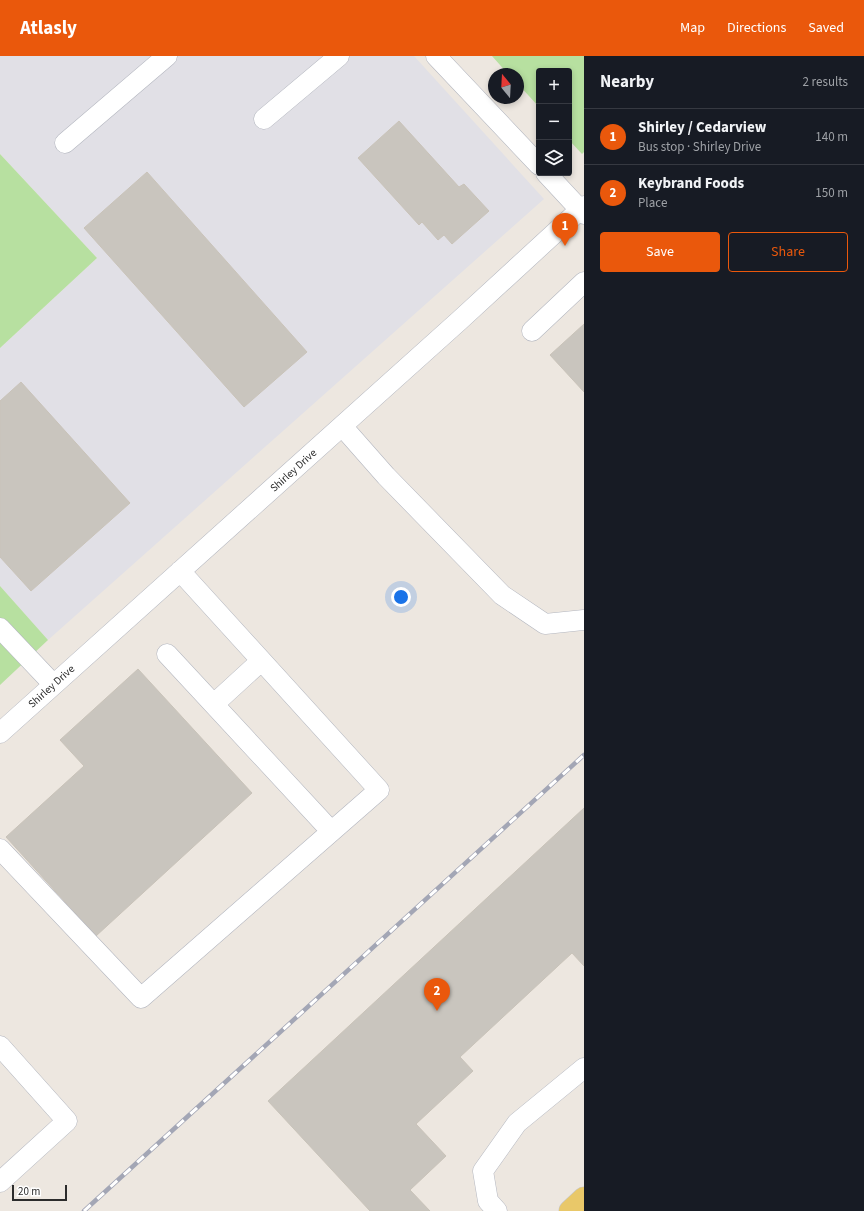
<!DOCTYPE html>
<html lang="en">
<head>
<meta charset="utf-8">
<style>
	body { margin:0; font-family:"Source Sans 3",sans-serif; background:#242831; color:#f1f3f6 }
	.controls { position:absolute; right:12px; top:12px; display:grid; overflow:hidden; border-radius:4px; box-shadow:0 2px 6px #0003 }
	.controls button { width:36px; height:36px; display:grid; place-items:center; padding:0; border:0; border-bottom:1px solid #363941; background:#171b24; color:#f1f3f6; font:20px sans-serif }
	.compass { position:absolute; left:488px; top:12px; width:36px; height:36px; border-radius:50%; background:#171b24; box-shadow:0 2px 6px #0003; rotate:342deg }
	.scale { position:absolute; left:12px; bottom:10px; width:55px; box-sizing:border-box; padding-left:4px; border:2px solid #2c2c2c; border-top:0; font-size:11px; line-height:14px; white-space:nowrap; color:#2c2c2c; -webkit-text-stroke:3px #fff; paint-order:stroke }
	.you { position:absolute; left:401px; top:541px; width:14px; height:14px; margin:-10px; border:3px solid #fff; border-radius:50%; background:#1a73e8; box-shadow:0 0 0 6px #1a73e833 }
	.badge { display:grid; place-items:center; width:26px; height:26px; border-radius:50%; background:#ea580c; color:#fff; font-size:13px; font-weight:700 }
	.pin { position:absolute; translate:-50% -33px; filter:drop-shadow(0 1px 2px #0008) }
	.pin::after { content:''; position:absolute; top:21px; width:14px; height:12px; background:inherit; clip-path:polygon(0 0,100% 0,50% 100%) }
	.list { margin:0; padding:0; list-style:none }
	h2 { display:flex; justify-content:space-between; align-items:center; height:52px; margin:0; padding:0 16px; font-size:17px }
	h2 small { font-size:13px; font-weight:400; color:#9ea1a6 }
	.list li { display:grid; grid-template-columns:26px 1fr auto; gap:12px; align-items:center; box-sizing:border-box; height:56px; padding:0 16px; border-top:1px solid #363941 }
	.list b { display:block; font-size:15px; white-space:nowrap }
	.list p { margin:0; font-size:13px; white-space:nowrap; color:#9ea1a6 }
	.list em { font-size:13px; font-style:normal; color:#9ea1a6 }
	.actions { display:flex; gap:8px; padding:12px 16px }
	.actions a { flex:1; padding:9px 0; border:1px solid #ea580c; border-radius:4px; text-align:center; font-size:14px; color:#ea580c }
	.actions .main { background:#ea580c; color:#fff }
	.icon { flex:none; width:22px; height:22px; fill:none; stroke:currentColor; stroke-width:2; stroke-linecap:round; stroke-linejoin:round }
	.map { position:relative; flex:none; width:584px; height:1155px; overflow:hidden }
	header { display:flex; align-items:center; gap:24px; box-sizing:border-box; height:56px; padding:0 20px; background:#ea580c; color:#fff }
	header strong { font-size:19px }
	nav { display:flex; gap:22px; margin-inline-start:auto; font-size:14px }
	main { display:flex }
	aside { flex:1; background:#171b24 }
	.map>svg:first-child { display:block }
	.industrial { fill:#e1e0e6 }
	.green { fill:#b7e0a0 }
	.building { fill:#c9c5be; stroke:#c9c3b9 }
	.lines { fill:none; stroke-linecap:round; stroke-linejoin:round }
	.minor-casing { stroke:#b3b6bf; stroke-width:21 }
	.major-casing { stroke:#c8c8c8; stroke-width:23 }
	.minor { stroke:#fff; stroke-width:20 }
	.major { stroke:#e9c869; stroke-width:22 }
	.rail-casing { stroke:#a3a6b5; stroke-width:4.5 }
	.rail { stroke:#fff; stroke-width:3; stroke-dasharray:9; stroke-linecap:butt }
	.labels { text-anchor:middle; stroke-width:4; stroke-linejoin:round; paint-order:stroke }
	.street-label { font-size:11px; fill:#2c2c2c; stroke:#fff }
</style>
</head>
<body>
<header>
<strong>Atlasly</strong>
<nav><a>Map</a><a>Directions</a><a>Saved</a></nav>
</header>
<main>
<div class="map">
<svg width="584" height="1155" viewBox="0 0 584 1155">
	<rect width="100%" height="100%" fill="#ede7e0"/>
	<path class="industrial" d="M0,0H414L544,143L48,584L0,530V292L97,202L0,98Z"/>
	<path class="green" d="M492,0H584V96L582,98L569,84V15H539V51L518,28V18H508Z
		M0,98L97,202L0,292Z
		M0,530L48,584L0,629Z"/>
	<path class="building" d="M399,65L459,131L464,128L489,155L452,188L444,179L438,184L422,166L419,169L358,102Z
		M147,116L307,296L244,351L84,172Z
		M584,268V336L550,299Z
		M21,326L130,447L31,535L0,501V345Z
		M138,613L252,737L96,880L6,781L84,710L60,684Z
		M584,752V910L572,897L460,1001L473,1015L416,1068L446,1100L410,1134L430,1155H370L268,1045Z"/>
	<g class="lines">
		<defs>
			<path id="minor" d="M436,0L539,109
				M264,63L339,0
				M65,87L167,0
				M546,117L584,158
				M532,275L584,226
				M342,370L386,420L502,539L545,568L584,564
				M0,572L53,628
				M167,598L331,775
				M214,648L261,605
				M0,677L460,264L584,150
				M0,793L141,942L379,734L180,515
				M0,990L67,1065L0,1126
				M497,1155L488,1145L483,1115L517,1067L584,1012"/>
			<path id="major" d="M570,1155L584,1142"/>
		</defs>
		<use href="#minor" class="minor-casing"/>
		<use href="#major" class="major-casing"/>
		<use href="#minor" class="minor"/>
		<use href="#major" class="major"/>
		<defs>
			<path id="rail" d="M84,1155L584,699"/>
		</defs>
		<use href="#rail" class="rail-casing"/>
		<use href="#rail" class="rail"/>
	</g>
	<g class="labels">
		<g class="street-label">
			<text transform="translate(293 414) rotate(-42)" y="4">Shirley Drive</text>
			<text transform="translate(51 630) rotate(-42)" y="4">Shirley Drive</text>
		</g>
	</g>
</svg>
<div class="controls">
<button>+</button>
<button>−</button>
<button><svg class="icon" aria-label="layers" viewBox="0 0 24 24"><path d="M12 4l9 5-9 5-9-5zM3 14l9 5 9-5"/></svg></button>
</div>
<svg class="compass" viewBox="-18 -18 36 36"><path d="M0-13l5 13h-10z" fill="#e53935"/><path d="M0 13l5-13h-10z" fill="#9ea1a6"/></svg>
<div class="scale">20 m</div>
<div class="you"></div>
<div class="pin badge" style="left:565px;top:190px">1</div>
<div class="pin badge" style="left:437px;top:955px">2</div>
</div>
<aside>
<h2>Nearby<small>2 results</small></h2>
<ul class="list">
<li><span class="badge">1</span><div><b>Shirley / Cedarview</b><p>Bus stop · Shirley Drive</p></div><em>140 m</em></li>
<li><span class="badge">2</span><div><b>Keybrand Foods</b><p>Place</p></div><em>150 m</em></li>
</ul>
<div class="actions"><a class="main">Save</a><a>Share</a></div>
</aside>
</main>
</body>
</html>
